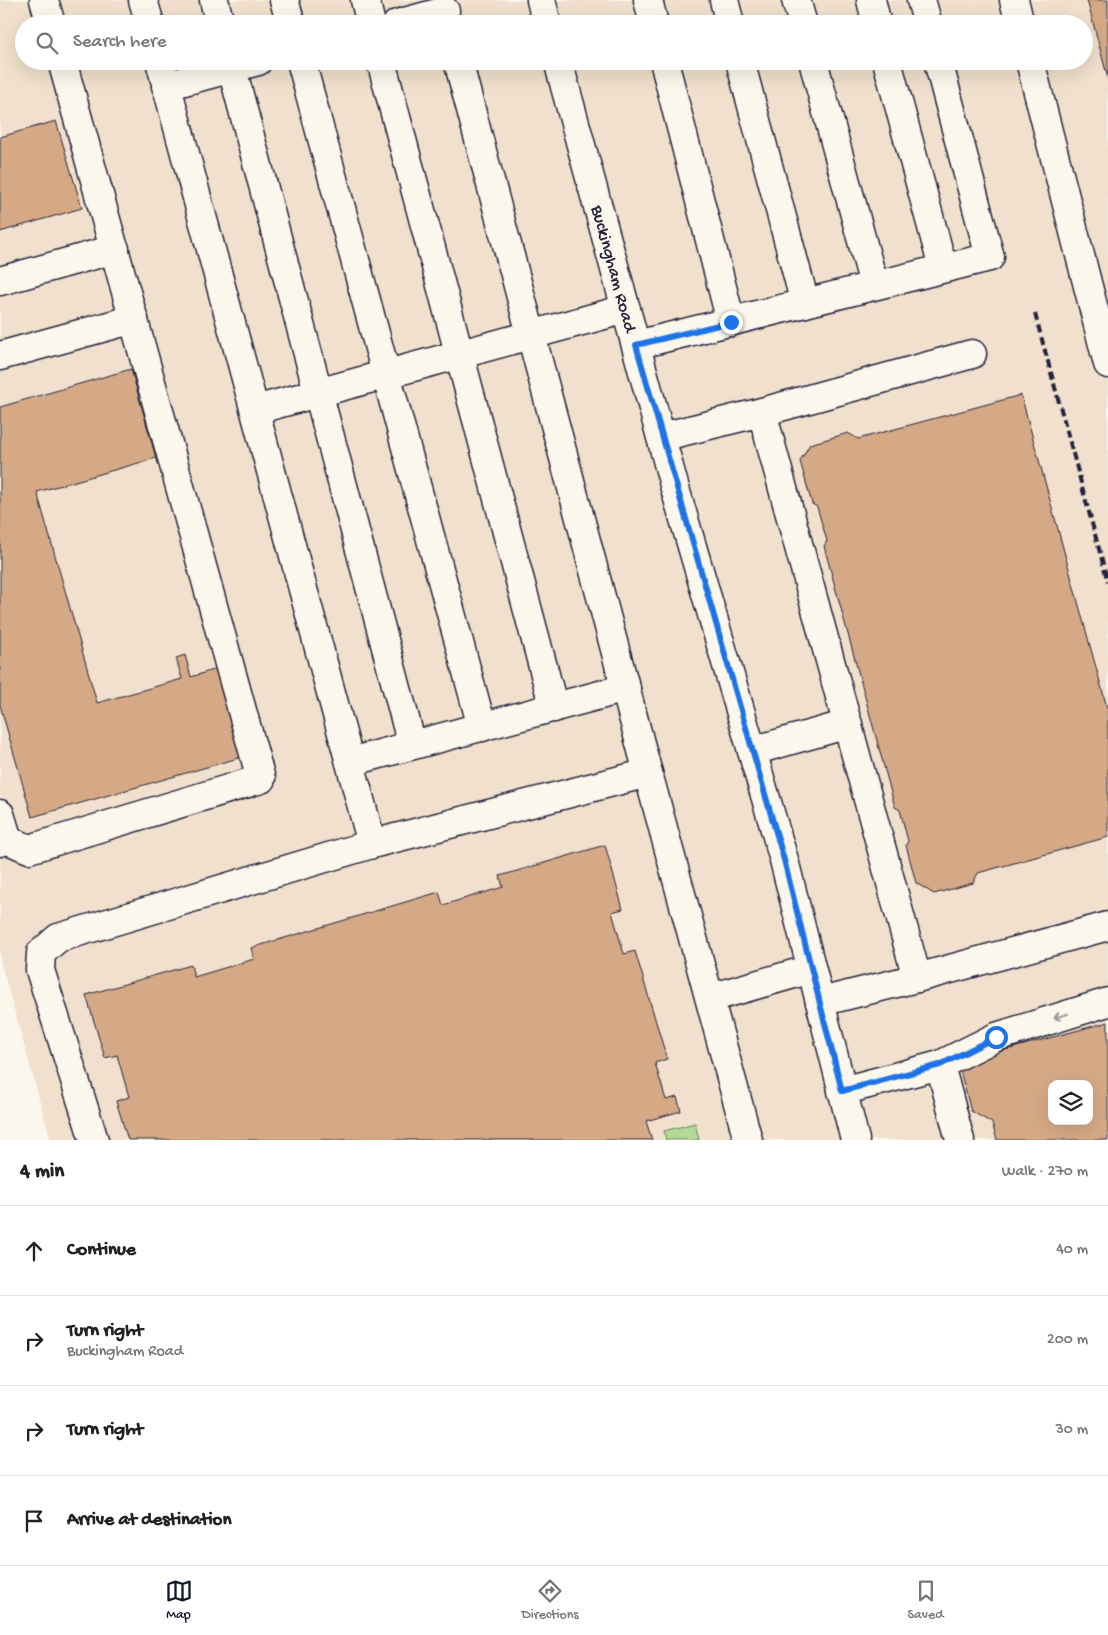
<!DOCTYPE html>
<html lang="en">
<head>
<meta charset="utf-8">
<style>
	body { margin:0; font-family:"Gochi Hand",sans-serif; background:#f6f6f6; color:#222 }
	.controls { position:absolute; right:15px; bottom:15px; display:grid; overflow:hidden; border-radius:10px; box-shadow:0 5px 20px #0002 }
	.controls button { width:45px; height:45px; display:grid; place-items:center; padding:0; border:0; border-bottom:1px solid #e0e0e0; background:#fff; color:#222; font:25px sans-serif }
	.stop { position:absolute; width:15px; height:15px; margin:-11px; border:4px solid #1a73e8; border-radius:50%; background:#fff }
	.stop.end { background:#1a73e8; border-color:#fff; box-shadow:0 1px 5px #0008 }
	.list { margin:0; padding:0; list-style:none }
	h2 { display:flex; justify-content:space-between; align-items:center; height:65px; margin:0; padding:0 20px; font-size:21px }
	h2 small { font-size:16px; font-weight:400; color:#767676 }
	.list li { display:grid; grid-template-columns:32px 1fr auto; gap:15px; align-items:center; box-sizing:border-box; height:90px; padding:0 20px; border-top:1px solid #e0e0e0 }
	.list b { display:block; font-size:19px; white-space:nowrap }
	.list p { margin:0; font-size:16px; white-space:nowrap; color:#767676 }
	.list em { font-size:16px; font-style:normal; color:#767676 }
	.icon { flex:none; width:28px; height:28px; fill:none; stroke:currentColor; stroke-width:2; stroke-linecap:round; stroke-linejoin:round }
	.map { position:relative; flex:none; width:1108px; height:1140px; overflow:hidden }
	.search { position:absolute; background:#fff; box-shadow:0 5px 20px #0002; left:15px; right:15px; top:15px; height:55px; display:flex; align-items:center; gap:12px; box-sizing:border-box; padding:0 18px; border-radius:28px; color:#767676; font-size:19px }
	.sheet { height:425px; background:#fff }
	nav { display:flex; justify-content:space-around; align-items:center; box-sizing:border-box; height:70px; border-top:1px solid #e0e0e0; background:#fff; font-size:14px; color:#767676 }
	nav a { display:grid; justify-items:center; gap:2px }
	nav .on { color:#111827 }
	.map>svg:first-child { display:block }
	.built { fill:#f0e0cd; fill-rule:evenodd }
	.green { fill:#b3da96; stroke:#6a7e68 }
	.building { fill:#d5a986; stroke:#22223b; fill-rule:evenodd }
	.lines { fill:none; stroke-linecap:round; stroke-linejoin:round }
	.minor-casing { stroke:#22223b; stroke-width:31 }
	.minor { stroke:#fbf7ec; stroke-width:28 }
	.rail { stroke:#22223b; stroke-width:4; stroke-dasharray:8 4; stroke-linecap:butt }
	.oneway { stroke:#99979c }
	.route { stroke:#1a73e8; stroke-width:6 }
	.labels { text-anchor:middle; stroke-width:4; stroke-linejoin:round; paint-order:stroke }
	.street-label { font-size:18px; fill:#22223b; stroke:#fbf7ec }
</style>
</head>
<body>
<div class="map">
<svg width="1108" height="1140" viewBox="0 0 1108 1140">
	<rect width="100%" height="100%" fill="#fbf7ec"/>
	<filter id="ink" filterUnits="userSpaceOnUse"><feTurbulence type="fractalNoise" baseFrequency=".02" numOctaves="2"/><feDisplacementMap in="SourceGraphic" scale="10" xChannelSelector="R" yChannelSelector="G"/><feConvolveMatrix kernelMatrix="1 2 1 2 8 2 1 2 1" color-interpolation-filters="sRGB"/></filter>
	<g filter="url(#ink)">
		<path class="built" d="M0,0H1108V1140H51L0,960ZM24,24H1084V61H24ZM1052,1084H1089V1121H1052Z"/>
		<path class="green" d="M695,1123L699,1140H666L664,1131Z"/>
		<path class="building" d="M1087,0H1108V79Z
			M56,121L82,208L0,232V137Z
			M131,369L156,458L37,492L97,703L182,679L176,658L185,655L191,677L216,669L242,757L32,817L0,705V407Z
			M1021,395L1108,711V837L978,873L973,883L934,894L916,883L906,845L908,841L900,810L895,807L824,546L827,541L817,507L812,504L800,461L810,444L848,433L858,439Z
			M605,845L623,909L612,912L624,954L635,951L667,1059L655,1063L666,1100L677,1097L681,1111L646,1121L652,1140H128L116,1101L129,1097L117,1055L105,1058L86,995L191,965L194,977L254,959L251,948L439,892L443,905L503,887L500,876Z
			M1108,1022V1140H997L992,1123L971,1111L958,1063ZM1052,1084H1089V1121H1052Z"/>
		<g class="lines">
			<defs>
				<g id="minor">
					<path d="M44,0L51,24"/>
					<path d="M143,0L150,24"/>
					<path d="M214,0L220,24"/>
					<path d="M284,0L291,24"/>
					<path d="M365,0L371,24"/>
					<path d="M541,0L547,24"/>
					<path d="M648,0L654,24"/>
					<path d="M724,0L730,24"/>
					<path d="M796,0L803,24"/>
					<path d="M871,0L877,24"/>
					<path d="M921,0L928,24"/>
					<path d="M1014,0L1020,24"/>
					<path d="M397,24L445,11"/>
					<path d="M160,61L372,844L648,773L748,1140"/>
					<path d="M230,61L412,745"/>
					<path d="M301,61L482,727"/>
					<path d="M381,61L554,708"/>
					<path d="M458,61L648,773"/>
					<path id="s1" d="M558,61L674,485L784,860L855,1140"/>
					<path d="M664,61L731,322"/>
					<path d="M740,61L805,303"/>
					<path d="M813,61L874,285"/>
					<path d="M887,61L943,268"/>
					<path d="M1030,61L1108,364"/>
					<path d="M166,86L258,61"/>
					<path d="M0,281L115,249"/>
					<path d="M636,345L990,257L938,61"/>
					<path d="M0,356L134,319"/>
					<path d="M255,410L626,309"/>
					<path d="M762,412L972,354"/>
					<path d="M661,437L762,412L917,978L820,1002"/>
					<path d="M752,751L848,724"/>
					<path d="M350,762L626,688"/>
					<path d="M0,814L8,840"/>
					<path d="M0,842L8,840L29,849L261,779L62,61"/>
					<path d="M917,978L1108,926"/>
					<path d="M710,998L811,969"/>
					<path d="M940,1065L996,1037L1108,1002"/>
					<path d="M842,1091L940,1065L960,1140"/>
					<path d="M94,1140L40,970L41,953L58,938L372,844"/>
				</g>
			</defs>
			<use href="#minor" class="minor-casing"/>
			<use href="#minor" class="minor"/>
			<path class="rail" d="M1035,314L1108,582"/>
		</g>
		<defs><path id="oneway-shaft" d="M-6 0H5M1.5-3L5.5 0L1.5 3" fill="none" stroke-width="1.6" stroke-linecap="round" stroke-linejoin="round" transform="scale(1.25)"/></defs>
		<use class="oneway" href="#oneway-shaft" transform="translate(1061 1016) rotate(163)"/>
	</g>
	<g class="lines" filter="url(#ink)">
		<path class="route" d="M731,322L636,345L784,860L842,1091L940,1065L996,1037"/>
	</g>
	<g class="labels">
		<g class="street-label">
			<text dy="6" stroke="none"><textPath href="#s1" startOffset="215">Buckingham Road</textPath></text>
		</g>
	</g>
</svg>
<div class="controls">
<button><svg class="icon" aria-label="layers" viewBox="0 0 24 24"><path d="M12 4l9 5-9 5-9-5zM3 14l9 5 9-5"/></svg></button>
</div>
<div class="stop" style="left:996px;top:1037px"></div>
<div class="stop end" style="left:731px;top:322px"></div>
<div class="search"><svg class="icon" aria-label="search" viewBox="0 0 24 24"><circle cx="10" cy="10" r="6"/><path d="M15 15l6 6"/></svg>Search here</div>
</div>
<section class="sheet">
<h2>4 min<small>Walk · 270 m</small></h2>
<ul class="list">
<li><svg class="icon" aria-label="ahead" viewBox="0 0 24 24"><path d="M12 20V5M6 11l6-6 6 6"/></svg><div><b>Continue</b></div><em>40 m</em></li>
<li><svg class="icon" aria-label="right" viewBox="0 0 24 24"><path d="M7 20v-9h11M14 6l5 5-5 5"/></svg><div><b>Turn right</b><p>Buckingham Road</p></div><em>200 m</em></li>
<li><svg class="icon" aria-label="right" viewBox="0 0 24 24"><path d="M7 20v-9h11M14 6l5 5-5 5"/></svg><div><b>Turn right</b></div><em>30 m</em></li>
<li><svg class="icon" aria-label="arrive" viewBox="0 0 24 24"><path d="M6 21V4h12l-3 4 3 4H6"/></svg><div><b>Arrive at destination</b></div></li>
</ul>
</section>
<nav>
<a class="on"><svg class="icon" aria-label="map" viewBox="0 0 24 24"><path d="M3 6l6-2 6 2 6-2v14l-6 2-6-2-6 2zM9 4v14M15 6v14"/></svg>Map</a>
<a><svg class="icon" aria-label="directions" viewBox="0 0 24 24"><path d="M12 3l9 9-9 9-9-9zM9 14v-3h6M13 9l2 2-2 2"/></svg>Directions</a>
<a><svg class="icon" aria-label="saved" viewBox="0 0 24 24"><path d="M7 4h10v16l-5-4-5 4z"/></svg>Saved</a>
</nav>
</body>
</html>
